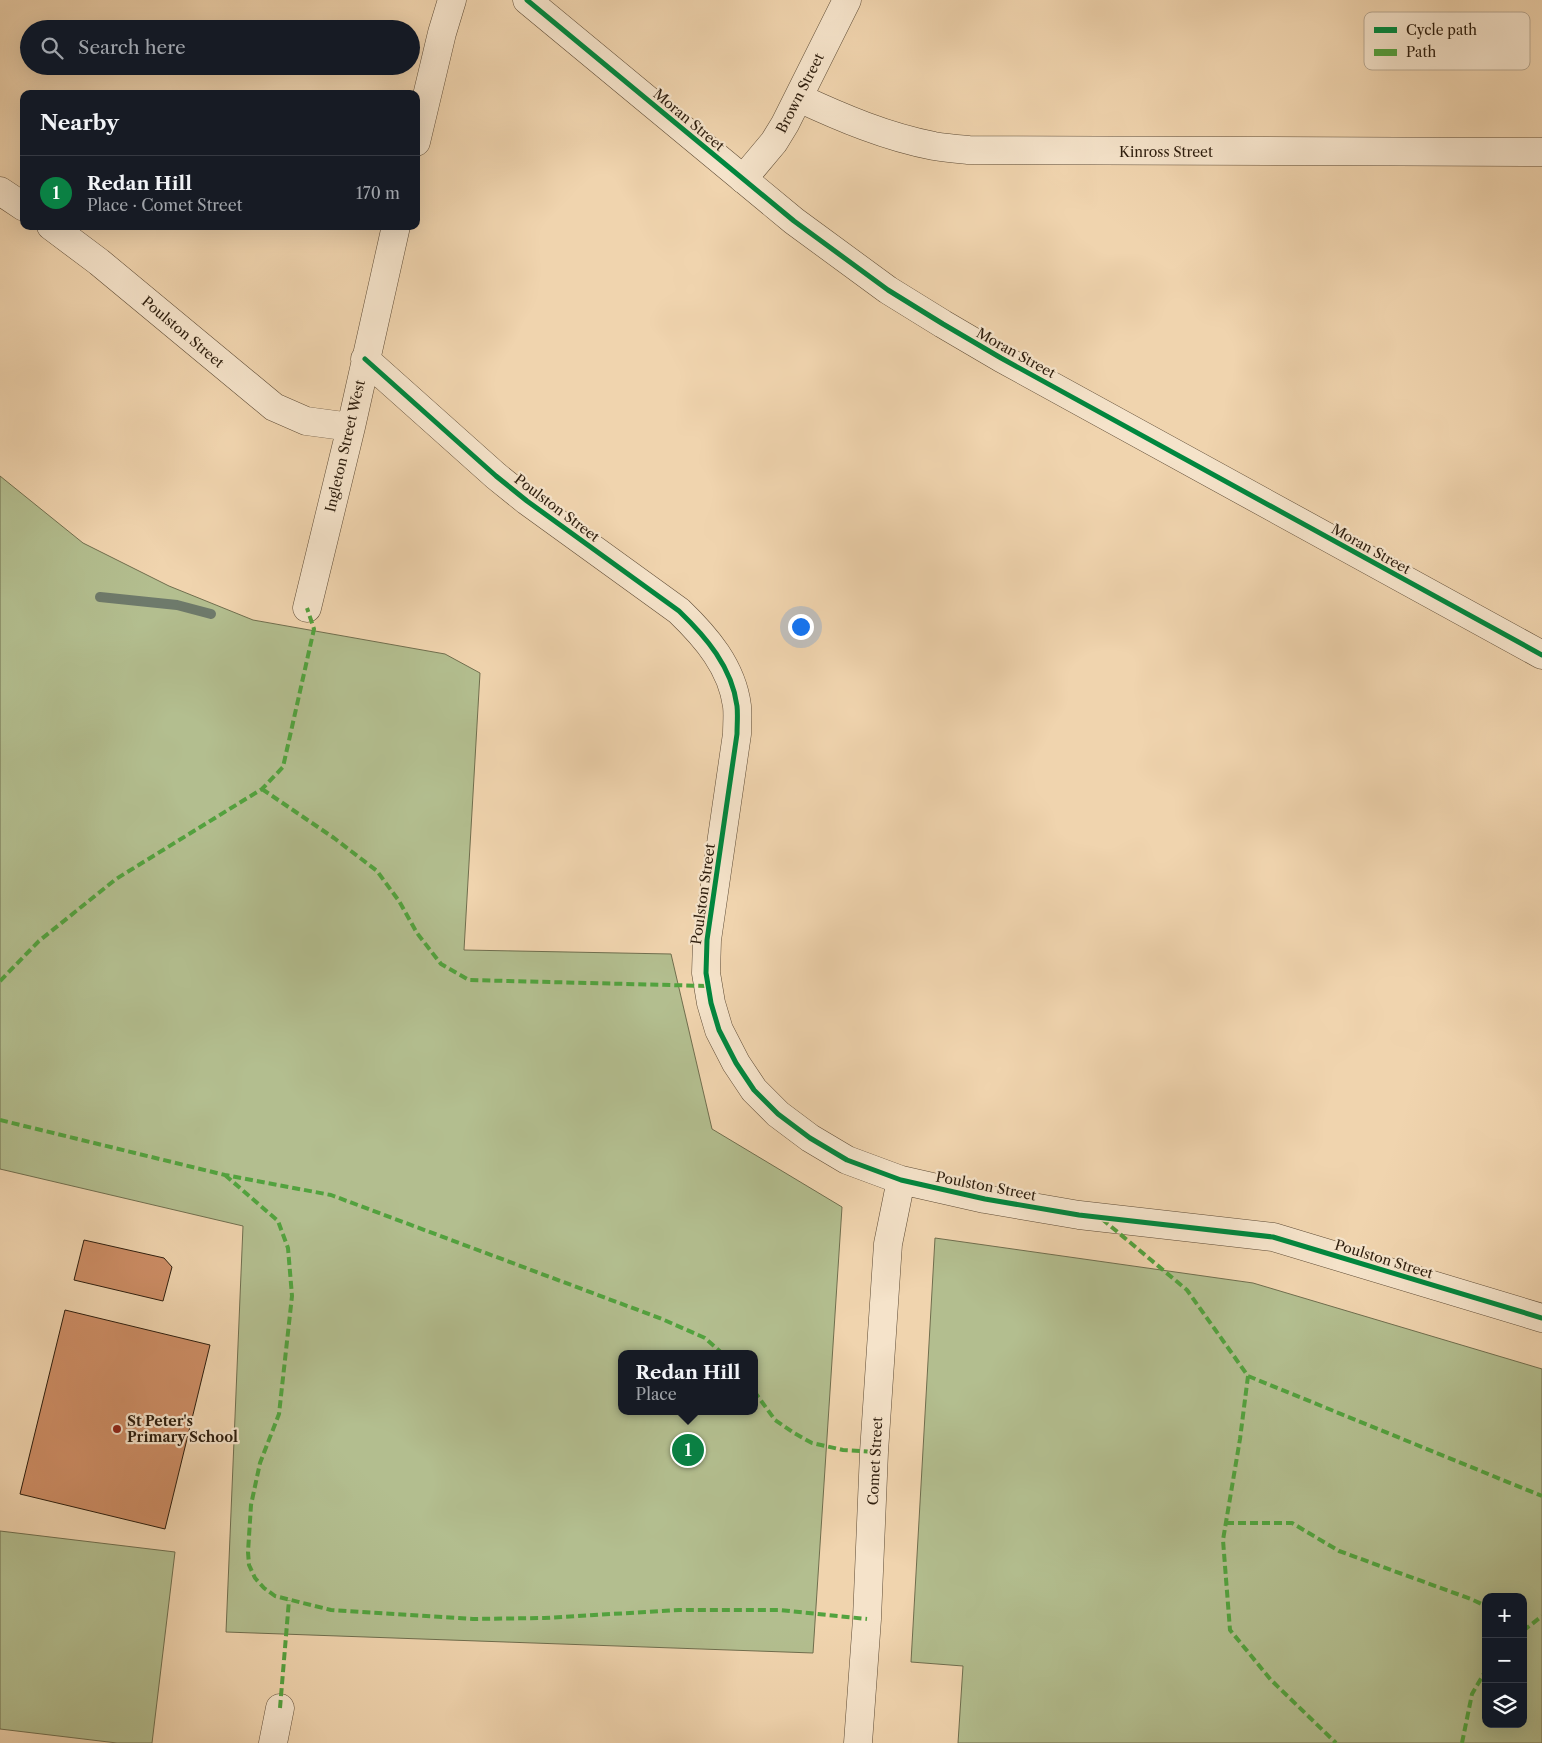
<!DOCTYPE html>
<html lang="en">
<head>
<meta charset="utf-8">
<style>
	body { margin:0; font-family:"Libre Caslon Text",serif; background:#242831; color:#f1f3f6 }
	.controls { position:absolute; right:15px; bottom:15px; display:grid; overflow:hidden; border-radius:10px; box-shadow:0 5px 20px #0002 }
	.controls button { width:45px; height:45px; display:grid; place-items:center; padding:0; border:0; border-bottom:1px solid #363941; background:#171b24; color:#f1f3f6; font:25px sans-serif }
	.you { position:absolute; left:800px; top:626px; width:18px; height:18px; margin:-12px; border:4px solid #fff; border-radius:50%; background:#1a73e8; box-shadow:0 0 0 8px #1a73e833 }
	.badge { display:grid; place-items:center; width:32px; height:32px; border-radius:50%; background:#0b8043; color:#fff; font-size:16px; font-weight:700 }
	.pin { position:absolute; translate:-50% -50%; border:2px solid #fff; box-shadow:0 1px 5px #0006 }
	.popup { position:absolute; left:618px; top:1350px; width:140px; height:65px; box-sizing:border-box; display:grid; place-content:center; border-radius:10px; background:#171b24; filter:drop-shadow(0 1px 4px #0005); font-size:16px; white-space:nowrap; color:#9ea1a6 }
	.popup b { font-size:19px; color:#f1f3f6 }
	.popup::after { content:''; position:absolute; left:50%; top:100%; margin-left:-10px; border:10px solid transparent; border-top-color:#171b24 }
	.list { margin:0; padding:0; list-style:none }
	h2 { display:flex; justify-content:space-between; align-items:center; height:65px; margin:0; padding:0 20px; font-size:21px }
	h2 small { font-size:16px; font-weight:400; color:#9ea1a6 }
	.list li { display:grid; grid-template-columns:32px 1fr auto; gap:15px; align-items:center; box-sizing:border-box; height:75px; padding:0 20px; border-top:1px solid #363941 }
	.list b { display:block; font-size:19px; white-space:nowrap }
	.list p { margin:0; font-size:16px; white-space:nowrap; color:#9ea1a6 }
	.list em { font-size:16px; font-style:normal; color:#9ea1a6 }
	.icon { flex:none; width:28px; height:28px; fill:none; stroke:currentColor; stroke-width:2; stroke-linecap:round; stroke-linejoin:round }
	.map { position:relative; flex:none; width:1542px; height:1743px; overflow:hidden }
	.search { position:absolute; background:#171b24; box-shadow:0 5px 20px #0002; left:20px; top:20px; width:400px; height:55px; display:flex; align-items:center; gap:12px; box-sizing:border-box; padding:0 18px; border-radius:28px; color:#9ea1a6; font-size:19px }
	.panel { position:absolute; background:#171b24; box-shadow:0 5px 20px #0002; left:20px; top:90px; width:400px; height:140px; border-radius:10px }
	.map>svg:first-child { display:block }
	.green { fill:#b3be8f; stroke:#706e4e; fill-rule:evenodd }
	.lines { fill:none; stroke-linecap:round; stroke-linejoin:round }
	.stream { stroke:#6e7a6b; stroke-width:10 }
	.building { fill:#ce8e66; stroke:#2d1d0d }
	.minor-casing { stroke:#5e4b35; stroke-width:29 }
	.tertiary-casing { stroke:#5e4b35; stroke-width:29 }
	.minor { stroke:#f5e3ca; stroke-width:28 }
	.tertiary { stroke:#f5e3ca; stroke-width:28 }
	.quiet { stroke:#52a23e; stroke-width:4; stroke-dasharray:8 4; stroke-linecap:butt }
	.cycleway-casing { stroke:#f5e3ca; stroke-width:8 }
	.cycleway { stroke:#00873e; stroke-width:5 }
	.poi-dot { fill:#8f2418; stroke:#f5e3ca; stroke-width:2 }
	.labels { text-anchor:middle; stroke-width:4.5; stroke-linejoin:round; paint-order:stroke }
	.street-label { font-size:14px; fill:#2d1d0d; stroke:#f5e3ca }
	.poi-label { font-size:14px; font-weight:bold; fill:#2d1d0d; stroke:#f5e3ca; text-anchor:start }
	.key { fill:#f5e3ca; stroke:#b9a891; stroke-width:1 }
	.key-label { font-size:14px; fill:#2d1d0d }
</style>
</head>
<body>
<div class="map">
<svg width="1542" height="1743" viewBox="0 0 1542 1743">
	<rect width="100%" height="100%" fill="#f0d4ae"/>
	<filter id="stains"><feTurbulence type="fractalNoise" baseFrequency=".004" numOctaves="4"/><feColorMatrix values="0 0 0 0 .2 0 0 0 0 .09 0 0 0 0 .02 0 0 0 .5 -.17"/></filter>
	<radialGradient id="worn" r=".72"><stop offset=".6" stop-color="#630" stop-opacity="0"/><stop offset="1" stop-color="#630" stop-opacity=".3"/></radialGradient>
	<path class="green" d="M0,476L83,543L169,586L253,620L445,654L480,673L464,950L671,954L712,1129L842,1207L813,1653L226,1632L243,1226L0,1169ZM622,1354H754V1411H622Z
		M935,1238L1253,1283L1542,1369V1743H958L963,1666L911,1662ZM1486,1597H1523V1724H1486Z
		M0,1531L175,1552L152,1743H117L0,1729Z"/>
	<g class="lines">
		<path class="stream" d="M100,597L177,605L211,614"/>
	</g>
	<path class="building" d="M84,1240L164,1258L172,1267L163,1301L74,1280Z
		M65,1310L210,1345L165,1529L20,1494Z"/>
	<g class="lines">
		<defs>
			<path id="minor" d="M799,98C842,118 887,137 934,146C946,148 958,149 969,150L1542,152
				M416,142L442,33L452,0
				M743,179L774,142L785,124L847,0
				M0,191L24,207
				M51,226L99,262L274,407L306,421L351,427
				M365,359L496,476L527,501L679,611C706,637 732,667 737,706C738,715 737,725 737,734L707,940L706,973L711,1003L719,1030L736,1063L754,1090L778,1114L810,1138L847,1160L901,1180L985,1199L1079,1215L1273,1237L1542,1318
				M307,608L351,427L396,226
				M273,1743L280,1708
				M858,1743L867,1619L874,1452L888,1244L901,1180"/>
			<path id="tertiary" d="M527,0L794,221L888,290L943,324L1001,358L1542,655"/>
		</defs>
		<use href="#minor" class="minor-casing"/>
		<use href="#tertiary" class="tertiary-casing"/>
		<use href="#minor" class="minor"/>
		<use href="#tertiary" class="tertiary"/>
		<path class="quiet" d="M262,789L334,838L377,871L399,901L417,933L441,964L469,980L708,986
			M0,981L39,941L116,879L262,789L283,767L314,629L307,608
			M0,1120L225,1175L331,1195L662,1319L705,1338L723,1354
			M225,1175L278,1221L288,1248L292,1296L279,1414L260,1463L251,1505L248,1552L249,1565L255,1578L264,1588L275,1596L331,1610L473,1619L544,1618L679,1610H779L867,1619
			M1102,1219L1187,1290L1248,1376L1240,1439L1223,1540L1230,1630L1271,1680L1336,1743
			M1248,1376L1542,1496
			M754,1391L775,1420L794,1433L812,1443L843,1450L874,1452
			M1226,1523H1292L1339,1551L1471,1599L1486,1606
			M1523,1631L1542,1616
			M280,1708L289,1600
			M1462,1743L1472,1694L1486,1670"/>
		<defs>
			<path id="cycleway" d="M527,0L794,221L888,290L943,324L1001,358L1542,655
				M365,359L496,476L527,501L679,611C706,637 732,667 737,706C738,715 737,725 737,734L707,940L706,973L711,1003L719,1030L736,1063L754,1090L778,1114L810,1138L847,1160L901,1180L985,1199L1079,1215L1273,1237L1542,1318"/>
		</defs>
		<use href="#cycleway" class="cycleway-casing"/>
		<use href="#cycleway" class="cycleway"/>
	</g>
	<circle class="poi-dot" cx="117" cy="1429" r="5"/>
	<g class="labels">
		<g class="street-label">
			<text transform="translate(800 93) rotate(-63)" y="5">Brown Street</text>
			<text transform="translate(689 120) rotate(40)" y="5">Moran Street</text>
			<text x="1166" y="157">Kinross Street</text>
			<text transform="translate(183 332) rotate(40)" y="5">Poulston Street</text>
			<text transform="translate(1016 353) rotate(29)" y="5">Moran Street</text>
			<text transform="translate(345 446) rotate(-77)" y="5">Ingleton Street West</text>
			<text transform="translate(557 508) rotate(37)" y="5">Poulston Street</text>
			<text transform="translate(1371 549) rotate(29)" y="5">Moran Street</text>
			<text transform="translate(703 894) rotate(-82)" y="5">Poulston Street</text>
			<text transform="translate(986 1186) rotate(11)" y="5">Poulston Street</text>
			<text transform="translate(1384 1259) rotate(17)" y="5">Poulston Street</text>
			<text transform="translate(875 1461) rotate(-87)" y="5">Comet Street</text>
		</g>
		<g class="poi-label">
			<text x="127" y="1426">St Peter's<tspan x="127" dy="16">Primary School</tspan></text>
		</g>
	</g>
	<rect x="1364" y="12" width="166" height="58" rx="8" class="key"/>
	<rect x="1374" y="27" width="23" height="6" fill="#00873e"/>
	<rect x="1374" y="49" width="23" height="7" fill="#52a23e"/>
	<g class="key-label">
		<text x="1406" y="35">Cycle path</text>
		<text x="1406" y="57">Path</text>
	</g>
	<rect width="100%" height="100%" filter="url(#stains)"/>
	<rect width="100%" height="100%" fill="url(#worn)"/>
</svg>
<div class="controls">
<button>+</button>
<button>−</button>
<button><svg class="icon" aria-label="layers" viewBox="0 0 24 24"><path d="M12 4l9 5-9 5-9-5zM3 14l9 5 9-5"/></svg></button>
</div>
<div class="you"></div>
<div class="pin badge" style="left:688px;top:1450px">1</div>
<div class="popup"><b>Redan Hill</b>Place</div>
<div class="search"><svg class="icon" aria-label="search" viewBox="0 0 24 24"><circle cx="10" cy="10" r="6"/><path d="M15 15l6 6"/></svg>Search here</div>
<section class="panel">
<h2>Nearby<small></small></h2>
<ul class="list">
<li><span class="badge">1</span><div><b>Redan Hill</b><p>Place · Comet Street</p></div><em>170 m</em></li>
</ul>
</section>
</div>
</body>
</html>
